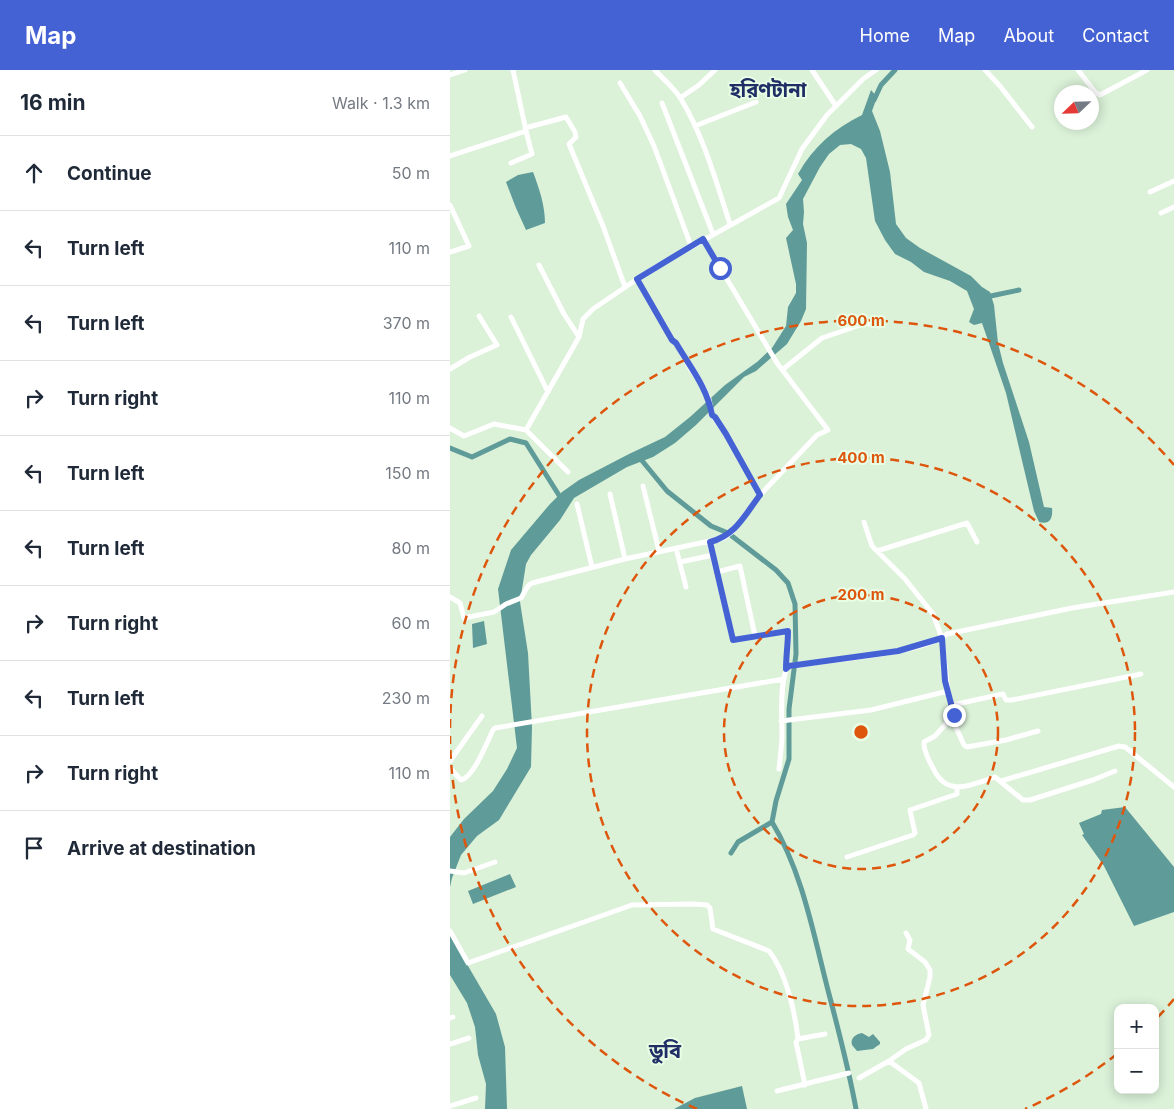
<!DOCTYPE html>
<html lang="en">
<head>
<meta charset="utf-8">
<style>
	body { margin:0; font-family:Inter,"Noto Sans Bengali",sans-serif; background:#f2f2f3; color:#1f2937 }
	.controls { position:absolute; right:15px; bottom:15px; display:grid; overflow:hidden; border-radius:10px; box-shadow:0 2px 12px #0003 }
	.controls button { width:45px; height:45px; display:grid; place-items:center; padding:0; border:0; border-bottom:1px solid #e0e1e3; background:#fff; color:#1f2937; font:25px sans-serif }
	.compass { position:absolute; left:604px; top:15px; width:45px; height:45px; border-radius:50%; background:#fff; box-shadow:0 2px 12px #0003; rotate:247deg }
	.stop { position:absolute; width:15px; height:15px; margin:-11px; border:4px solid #4562d5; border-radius:50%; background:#fff }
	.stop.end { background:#4562d5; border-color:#fff; box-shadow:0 1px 5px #0008 }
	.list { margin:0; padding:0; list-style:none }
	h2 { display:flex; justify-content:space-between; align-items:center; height:65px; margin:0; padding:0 20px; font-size:21px }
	h2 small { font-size:16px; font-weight:400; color:#747a83 }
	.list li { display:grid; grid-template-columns:32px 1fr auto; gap:15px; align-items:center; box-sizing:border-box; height:75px; padding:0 20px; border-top:1px solid #e0e1e3 }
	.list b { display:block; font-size:19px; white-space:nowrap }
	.list em { font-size:16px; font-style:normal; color:#747a83 }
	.icon { flex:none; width:28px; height:28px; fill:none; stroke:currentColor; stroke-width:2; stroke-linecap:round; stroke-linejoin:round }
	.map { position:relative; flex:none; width:724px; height:1039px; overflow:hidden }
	header { display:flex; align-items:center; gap:30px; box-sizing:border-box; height:70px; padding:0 25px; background:#4562d5; color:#fff }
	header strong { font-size:24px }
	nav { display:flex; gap:28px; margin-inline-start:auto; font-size:18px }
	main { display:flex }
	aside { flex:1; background:#fff }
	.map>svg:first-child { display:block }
	.water { fill:#5f9b98 }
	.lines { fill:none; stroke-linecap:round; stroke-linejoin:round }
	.canal { stroke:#5f9b98; stroke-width:5 }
	.minor { stroke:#fff; stroke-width:5 }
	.route { stroke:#4562d5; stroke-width:6 }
	.ring { fill:none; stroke:#dd560c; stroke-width:2.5; stroke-dasharray:9 6 }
	.labels { text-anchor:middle; stroke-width:4; stroke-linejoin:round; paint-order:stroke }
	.district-label { font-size:20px; font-weight:bold; fill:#202e66; stroke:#e8fee5 }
	.centre { fill:#dd560c; stroke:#e8fee5; stroke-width:2.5 }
	.ring-label { font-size:15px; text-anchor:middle; font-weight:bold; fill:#dd560c; stroke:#e8fee5; stroke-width:4; stroke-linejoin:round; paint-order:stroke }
</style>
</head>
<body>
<header>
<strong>Map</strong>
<nav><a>Home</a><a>Map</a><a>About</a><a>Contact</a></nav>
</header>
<main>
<aside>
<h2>16 min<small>Walk · 1.3 km</small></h2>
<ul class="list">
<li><svg class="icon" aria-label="ahead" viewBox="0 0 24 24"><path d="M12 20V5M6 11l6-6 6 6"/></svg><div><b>Continue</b></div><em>50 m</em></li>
<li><svg class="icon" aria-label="left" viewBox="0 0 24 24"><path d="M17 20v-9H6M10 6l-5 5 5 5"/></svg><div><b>Turn left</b></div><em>110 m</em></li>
<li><svg class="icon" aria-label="left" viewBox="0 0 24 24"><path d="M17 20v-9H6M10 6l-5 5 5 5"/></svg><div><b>Turn left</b></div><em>370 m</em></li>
<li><svg class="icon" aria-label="right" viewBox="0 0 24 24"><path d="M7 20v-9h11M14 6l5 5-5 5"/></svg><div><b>Turn right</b></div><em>110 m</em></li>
<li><svg class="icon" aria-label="left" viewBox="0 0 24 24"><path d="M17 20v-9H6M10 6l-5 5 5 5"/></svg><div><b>Turn left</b></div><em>150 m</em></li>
<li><svg class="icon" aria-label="left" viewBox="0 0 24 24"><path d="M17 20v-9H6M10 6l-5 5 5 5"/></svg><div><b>Turn left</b></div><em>80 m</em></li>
<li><svg class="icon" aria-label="right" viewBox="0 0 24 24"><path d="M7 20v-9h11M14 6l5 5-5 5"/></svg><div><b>Turn right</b></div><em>60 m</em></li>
<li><svg class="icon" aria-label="left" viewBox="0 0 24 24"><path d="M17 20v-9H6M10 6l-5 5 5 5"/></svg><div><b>Turn left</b></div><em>230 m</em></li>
<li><svg class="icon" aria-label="right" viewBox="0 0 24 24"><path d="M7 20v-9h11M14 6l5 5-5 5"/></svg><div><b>Turn right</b></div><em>110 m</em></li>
<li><svg class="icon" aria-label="arrive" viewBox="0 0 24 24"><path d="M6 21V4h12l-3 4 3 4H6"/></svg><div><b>Arrive at destination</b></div></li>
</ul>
</aside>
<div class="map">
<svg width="724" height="1039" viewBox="0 0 724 1039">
	<rect width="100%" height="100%" fill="#dbf1d8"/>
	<path class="water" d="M421,20L427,27L422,41L430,61L440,102L446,154L456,168L470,178L521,206L532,217L540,222L544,235L548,273L553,293L579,372L594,437L602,438C603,448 600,455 589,452L584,441L556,323L532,253L524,255L519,252L524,239L517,221L500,211L474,202L461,192L445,184L435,170L425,151L416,88L411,79L401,74L390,75L379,84L370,97L353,129L354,142L353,154L357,173L356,239L351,251L337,274L306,301L294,307L246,355L225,373L203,387L177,397L124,428L110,450L81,485L76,494L70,532L78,583L82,657L81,697L49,750L27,766L11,785L2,808L0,817V767L14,749L43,721L57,699L67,678L48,519L61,480L100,434L112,422L129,410L179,384L215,367L240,347L275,315L307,292L322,278L336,256L338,237L346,223V214L336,168L343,160L338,147L336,134L352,110L348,104C363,77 385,58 412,45Z
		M83,102C89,118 95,135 95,153L76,160L66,138L56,112L68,105Z
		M34,551L37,574L23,578L22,554Z
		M675,737L724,797V842L684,856L654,796L632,765L634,764L629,753L651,744L652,740Z
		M60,804L66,817L23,834L18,821Z
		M0,865L46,944L55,977L57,1039H35L36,1014L28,985L25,957L17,933L0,905Z
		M412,963L419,967L423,964L430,972V974L423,979L407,981L402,975C400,968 406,964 412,963Z
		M292,1016L297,1039H224L245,1028Z"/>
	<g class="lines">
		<path class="canal" d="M424,30L431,15L445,0
			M536,227L569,220
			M0,378L22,387L60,369L76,373L112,430
			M189,387L217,421L261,456L278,463L326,500L338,513L345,534L346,584L339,639V689L326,731L322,752C353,803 364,867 379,924C389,962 399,1000 406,1039
			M281,783L288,772L322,752"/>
		<path class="minor" d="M205,0C213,9 224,18 231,29C254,67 266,112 280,154
			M362,0L386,36
			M535,0L550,16L582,57
			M628,0L646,23L650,25L697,0
			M0,5L15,0
			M170,13L190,46L204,76L241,176
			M230,28L249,15L265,0
			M212,33L263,164
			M245,56L306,32
			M75,58L116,47L125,62L126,67L119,74L153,156L175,217
			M0,86L76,61L63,0
			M61,93L82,84L76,61
			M700,122L724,111
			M0,135L19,176L0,182
			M711,143L724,137
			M89,195L114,244L129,267
			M187,209L222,270L226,273L241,300L252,314L259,329L262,345L276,364L310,425
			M61,247L98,322
			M0,299L20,287L47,275L29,246
			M332,300L372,268L416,253L429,256
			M0,358L14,366L44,354L76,360L129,267L133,249L143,239L202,199L329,128L352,79L377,45L413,9L426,0
			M76,360L118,402
			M193,416L209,481
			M160,424L175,489
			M127,434L142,497
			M259,472L283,570L338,561C338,575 336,586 336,599
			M226,478L236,517
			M427,481L517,453L527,472
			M230,492L263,485
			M267,502L290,496L305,566
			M0,527L10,533L14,548L44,542L56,534L71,528L78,516L82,513L175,489L274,468L282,462L310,425L367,365L378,360L327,293L253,169
			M498,621L504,645L485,666L474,672V675C475,683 479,691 483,698C497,728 521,715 545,707L573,730H580L643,710L665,701
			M502,635L553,624L556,630H562L691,604
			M502,649L514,675L517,677L556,670L588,661
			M331,651L421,640L498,621L492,568L483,544L455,509L422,476L414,452
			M0,691L32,646
			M0,698L11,710C24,707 37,672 43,660L45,658L334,609
			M329,699C330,688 332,676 332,664C332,650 329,606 339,596C373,591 474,584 497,564L622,538L724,522
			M551,711L669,676L675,677L724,717
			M397,787L463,765L465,763L460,740L507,724V718
			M0,801L14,803L45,792
			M0,861L18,893L182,835L243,834L257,835L260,838L263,859L319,881C336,902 345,942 348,969L346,972L355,1015
			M0,948L3,947
			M348,969L375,964
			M0,974L19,968
			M439,991L456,979L476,970L479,965L473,935L480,907V900L475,892L458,879L460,870L456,863
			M409,1008L439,991L469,1013L476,1039
			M327,1021L399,1003
			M0,1036L26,1028"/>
	</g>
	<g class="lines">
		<path class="route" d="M270,198L253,169L187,209L222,270L226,273C240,297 257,317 262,345L265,347L276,364L310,425C294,446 286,465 260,472L283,570L338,561C338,574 336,586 336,599L339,596L448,581L492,568L495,611L504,645"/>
	</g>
	<g class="ring">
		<circle cx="411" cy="662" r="137"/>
		<circle cx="411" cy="662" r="274"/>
		<path d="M724 929A411 411 0 0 1 707 948M667 984A411 411 0 0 1 575 1039M247 1039A411 411 0 0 1 0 666M0 658A411 411 0 0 1 724 395"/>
	</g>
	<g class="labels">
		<g class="district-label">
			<text x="318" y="27">হরিণটানা</text>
			<text x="215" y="988">ডুবি</text>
		</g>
	</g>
	<circle cx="411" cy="662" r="8" class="centre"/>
	<g class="ring-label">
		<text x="411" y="256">600 m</text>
		<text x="411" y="393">400 m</text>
		<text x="411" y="530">200 m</text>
	</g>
</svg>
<div class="controls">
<button>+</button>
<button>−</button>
</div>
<svg class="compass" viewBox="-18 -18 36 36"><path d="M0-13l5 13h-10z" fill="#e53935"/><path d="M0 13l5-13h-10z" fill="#747a83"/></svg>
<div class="stop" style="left:270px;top:198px"></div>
<div class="stop end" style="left:504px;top:645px"></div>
</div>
</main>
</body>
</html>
